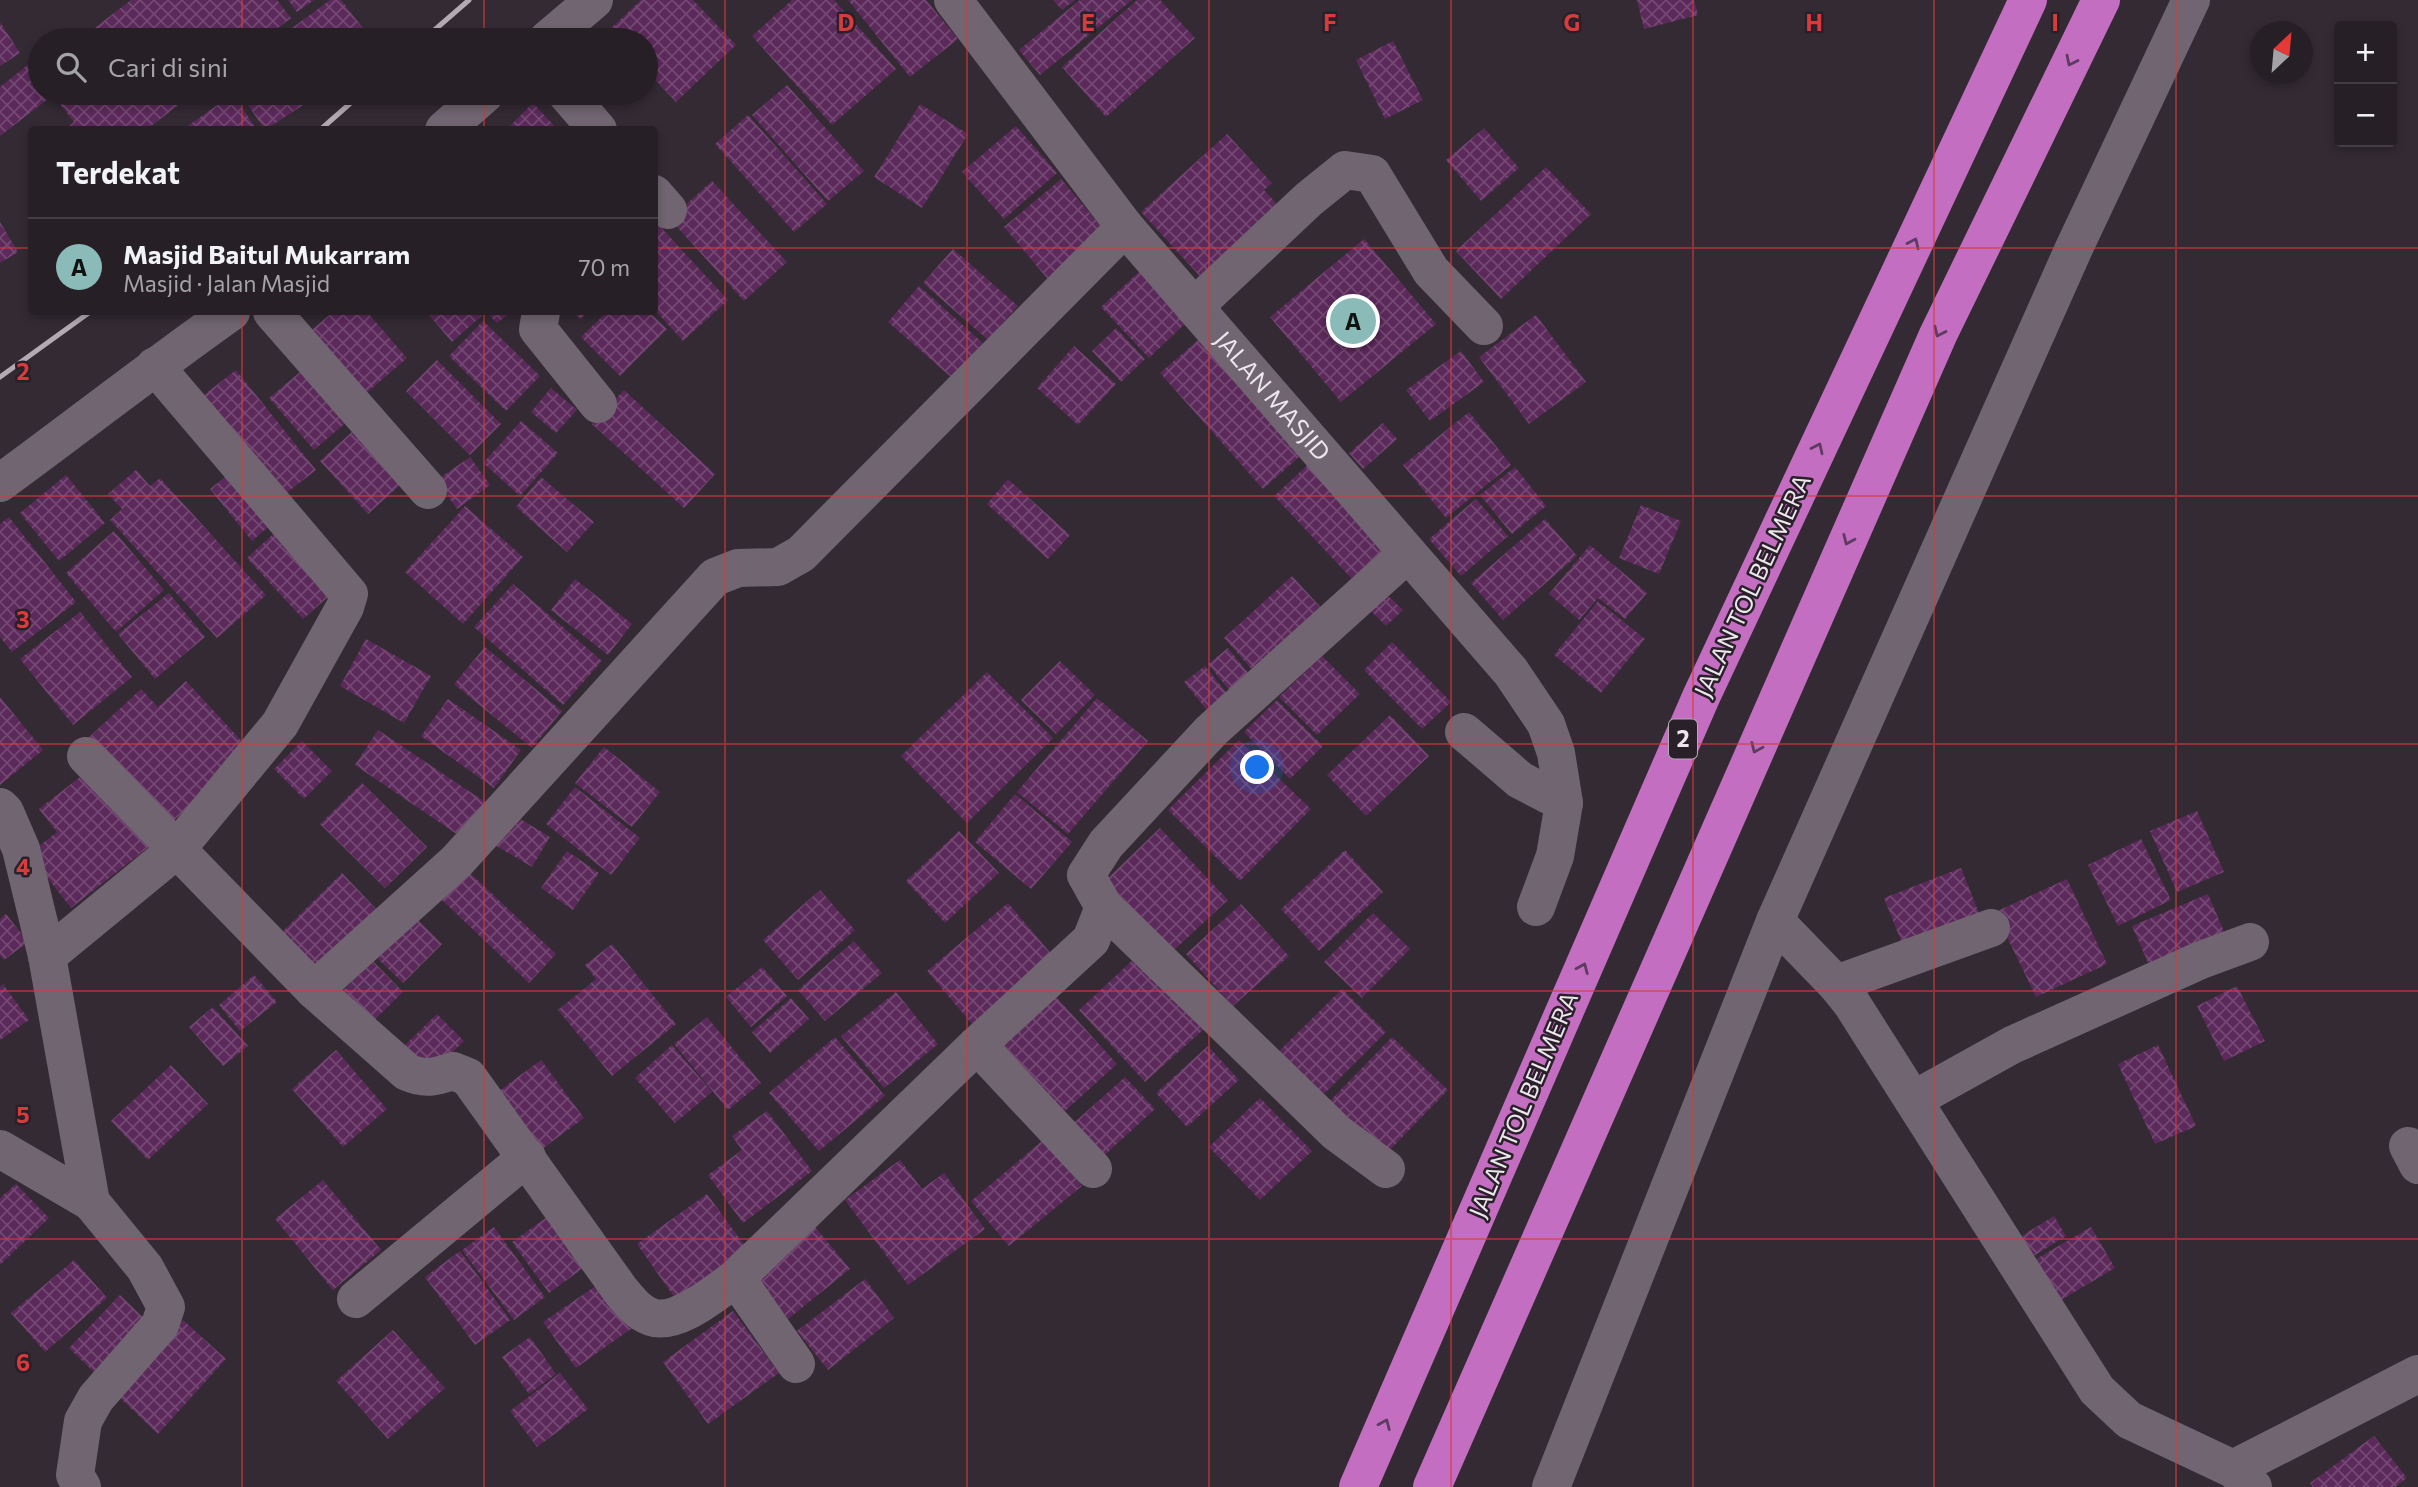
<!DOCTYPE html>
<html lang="id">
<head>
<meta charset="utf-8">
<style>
	body { margin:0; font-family:Commissioner,sans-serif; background:#2e282e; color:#f1f3f6 }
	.controls { position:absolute; right:21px; top:21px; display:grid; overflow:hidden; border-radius:7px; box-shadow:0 4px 10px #0003 }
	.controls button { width:63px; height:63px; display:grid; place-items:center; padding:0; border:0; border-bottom:2px solid #423e43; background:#262026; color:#f1f3f6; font:35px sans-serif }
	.compass { position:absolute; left:2250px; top:21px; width:63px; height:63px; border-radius:50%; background:#262026; box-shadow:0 4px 10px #0003; rotate:26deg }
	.you { position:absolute; left:1258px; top:768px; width:24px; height:24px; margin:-18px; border:5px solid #fff; border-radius:50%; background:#1a73e8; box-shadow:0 0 0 10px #1a73e833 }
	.badge { display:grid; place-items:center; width:46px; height:46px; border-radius:50%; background:#8bbbb9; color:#111; font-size:23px; font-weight:700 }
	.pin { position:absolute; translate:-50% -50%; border:4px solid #fff; box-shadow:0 2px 7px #0006 }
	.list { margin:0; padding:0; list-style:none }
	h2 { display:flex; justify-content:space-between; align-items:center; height:91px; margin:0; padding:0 28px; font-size:30px }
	h2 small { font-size:23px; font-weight:400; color:#a4a3a7 }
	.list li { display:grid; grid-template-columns:46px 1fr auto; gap:21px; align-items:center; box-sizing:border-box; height:98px; padding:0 28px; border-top:2px solid #423e43 }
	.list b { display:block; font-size:26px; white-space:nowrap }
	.list p { margin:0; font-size:23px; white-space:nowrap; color:#a4a3a7 }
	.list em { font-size:23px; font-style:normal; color:#a4a3a7 }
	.icon { flex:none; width:38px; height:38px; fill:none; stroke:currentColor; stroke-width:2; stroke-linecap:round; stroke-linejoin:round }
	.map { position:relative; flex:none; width:2418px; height:1487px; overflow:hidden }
	.search { position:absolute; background:#262026; box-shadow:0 4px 10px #0003; left:28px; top:28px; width:630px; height:77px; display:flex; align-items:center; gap:18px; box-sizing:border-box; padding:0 24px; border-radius:38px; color:#a4a3a7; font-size:26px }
	.panel { position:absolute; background:#262026; box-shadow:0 4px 10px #0003; left:28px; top:126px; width:630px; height:189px; border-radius:7px }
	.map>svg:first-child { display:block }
	.building { fill:url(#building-cross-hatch) }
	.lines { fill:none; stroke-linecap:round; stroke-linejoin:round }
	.minor { stroke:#706570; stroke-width:38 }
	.motorway { stroke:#c46ec2; stroke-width:38 }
	.rail { stroke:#b2abb2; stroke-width:5 }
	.oneway { stroke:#5f3b5f }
	.grid { fill:none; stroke:#d83b3c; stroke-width:2; stroke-opacity:0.55 }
	.labels { text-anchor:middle; stroke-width:5; stroke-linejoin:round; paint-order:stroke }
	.shield { fill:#292029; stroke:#b2abb2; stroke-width:2 }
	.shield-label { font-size:23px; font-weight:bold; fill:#ede7ed }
	.street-label { font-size:24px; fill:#ede7ed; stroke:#292029 }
	.grid-label { font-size:23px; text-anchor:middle; font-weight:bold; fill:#d83b3c; stroke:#292029; stroke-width:5; stroke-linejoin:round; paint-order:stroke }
</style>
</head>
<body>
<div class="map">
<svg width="2418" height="1487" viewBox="0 0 2418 1487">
	<defs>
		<pattern id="building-cross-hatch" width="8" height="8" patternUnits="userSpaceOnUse" patternTransform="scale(1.75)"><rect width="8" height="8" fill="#5c295b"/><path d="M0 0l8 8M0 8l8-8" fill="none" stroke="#744873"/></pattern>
	</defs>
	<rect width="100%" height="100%" fill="#332a33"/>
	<path class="building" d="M131,0H277L291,18L262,40H79Z
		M288,0H314L297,12Z
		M330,0H341L372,40H276Z
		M641,0H693L736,45L676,102L646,70V40H617L608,31Z
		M792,0H834L896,69L832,125L752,36Z
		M848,0H926L958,39L910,77Z
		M1053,0H1075L1062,10Z
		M1080,0H1132L1040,75L1019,50Z
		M1137,0H1160L1195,38L1106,117L1062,67Z
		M1637,0H1694L1698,15L1644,29Z
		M0,22L20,53L0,66Z
		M1393,41L1423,100L1385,119L1356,60Z
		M29,64L36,73L40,70V93H194L146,130H65L74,122L53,95L0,136V87Z
		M787,85L864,171L828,201L752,115Z
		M240,93H306L311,100L265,130Z
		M233,94L257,130H182Z
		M533,103L558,130H506Z
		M920,104L968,134L922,208L874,177Z
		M748,115L827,204L794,232L715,144Z
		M1016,126L1057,173L1004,219L962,172Z
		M1484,128L1519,168L1481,201L1446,160Z
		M1227,134L1272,183L1264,190L1286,214L1208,285L1141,212Z
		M1546,167L1591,214L1501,299L1456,251Z
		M1061,179L1109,236L1052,284L1004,227Z
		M712,181L787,262L744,301L670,219Z
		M654,220L728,300L683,341L654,309Z
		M0,222L18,252L0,263Z
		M1364,239L1436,324L1341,402L1270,317Z
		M953,249L1018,306L988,340L923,283Z
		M1142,269L1190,319L1149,358L1101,307Z
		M919,286L983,343L952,378L888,322Z
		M333,312H367L407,358L356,402L301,339Z
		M433,312H511L497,323L486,312L452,342L429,315Z
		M572,312H587L581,319Z
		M607,312H649L667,329L620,376L581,337Z
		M1536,315L1586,382L1529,424L1479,357Z
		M483,321L540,376L506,411L449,356Z
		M1116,328L1145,359L1121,382L1092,351Z
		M1204,335L1307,450L1263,489L1160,373Z
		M1074,346L1116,384L1078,425L1037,388Z
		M1461,351L1484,382L1430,421L1406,390Z
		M437,360L501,424L470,455L406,391Z
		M312,362L357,413L314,450L269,398Z
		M236,370L316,470L275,502L195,402Z
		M551,388L577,410L556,433L531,412Z
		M624,390L715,474L684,508L592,424Z
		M1469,412L1511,465L1446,518L1403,465Z
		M364,421L412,474L368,514L320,461Z
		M521,421L558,453L520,496L483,463Z
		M1383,423L1397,439L1363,469L1349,453Z
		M470,457L490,485L457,509L437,480Z
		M1314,459L1392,543L1352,579L1274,496Z
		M1515,467L1546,506L1512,534L1480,495Z
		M136,470L150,486L160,478L266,595L217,638L110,520L122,509L108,494Z
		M233,471L274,522L252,541L210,489Z
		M66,475L105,523L59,561L20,513Z
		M541,477L594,522L567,552L516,507Z
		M1008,479L1070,535L1048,559L987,504Z
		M1476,499L1508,536L1461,576L1429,539Z
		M1641,505L1681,521L1659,574L1619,558Z
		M465,506L523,557L463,624L405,572Z
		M9,517L76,602L12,652L0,637V524Z
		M1545,519L1577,556L1503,620L1471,583Z
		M281,527L337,589L303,619L247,558Z
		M114,531L164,590L116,632L66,573Z
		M1590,545L1647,593L1625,619L1598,598L1579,620L1549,594Z
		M1292,576L1326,613L1257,675L1224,638Z
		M575,579L632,624L608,655L551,610Z
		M513,584L602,661L563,705L474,627Z
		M1382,590L1403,610L1386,626L1366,606Z
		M169,593L205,637L155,679L118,634Z
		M1598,601L1645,639L1601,693L1554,655Z
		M80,612L132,677L73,725L20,659Z
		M366,639L431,676L404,723L340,686Z
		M1392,642L1451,702L1422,729L1364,670Z
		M485,647L562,711L532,748L454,684Z
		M1228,648L1258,685L1238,701L1208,664Z
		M1322,656L1360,694L1317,735L1279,697Z
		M1060,661L1095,695L1056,734L1021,700Z
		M1205,666L1230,697L1210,714L1184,682Z
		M987,672L1053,738L967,823L901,756Z
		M186,681L250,750L168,826L87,739L141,689L158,707Z
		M0,697L43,750L0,785Z
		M1097,698L1148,741L1068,834L1017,792Z
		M448,699L521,750L494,788L421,736Z
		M1277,700L1323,746L1290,779L1244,732Z
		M1390,715L1429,756L1366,816L1327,775Z
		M378,730L485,802L461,837L355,765Z
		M1239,740L1311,809L1240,881L1168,810Z
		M302,741L332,771L304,799L274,769Z
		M604,747L660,792L632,827L575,783Z
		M89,770L150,846L71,908L29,854L57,832L39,809Z
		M362,783L427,847L385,888L320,824Z
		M575,787L640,838L611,875L546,824Z
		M1015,794L1072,842L1031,889L975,842Z
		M2197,811L2224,872L2177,892L2150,831Z
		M512,814L550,837L532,867L493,844Z
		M1160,828L1228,900L1172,952L1105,881Z
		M959,831L999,873L945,923L906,881Z
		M2141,839L2171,900L2118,926L2088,865Z
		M1345,850L1383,892L1319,951L1281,909Z
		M567,851L599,873L573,910L541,888Z
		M1961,868L1982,921L1905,951L1884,898Z
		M469,872L556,954L529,983L442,900Z
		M342,873L380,913L317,974L279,935Z
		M2067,879L2107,964L2036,997L1995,912Z
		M820,890L855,930L798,980L763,940Z
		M2208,894L2228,941L2153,974L2132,926Z
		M1008,903L1059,963L978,1031L927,971Z
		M1241,904L1289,956L1233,1006L1186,954Z
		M1373,913L1410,949L1362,998L1324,962Z
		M6,914L28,942L4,960L0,955V919Z
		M415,917L442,944L403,983L376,957Z
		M854,941L882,973L825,1021L798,990Z
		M612,944L676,1024L612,1076L558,1010L596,979L585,965Z
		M1138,955L1205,1028L1145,1082L1079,1010Z
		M373,961L403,992L363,1031L333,1000Z
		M762,967L787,996L751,1027L726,997Z
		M254,975L277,1002L240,1031L219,1005Z
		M3,984L29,1020L0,1040V987Z
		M2237,986L2265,1041L2224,1061L2197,1006Z
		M1048,988L1117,1064L1054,1121L984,1045Z
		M1342,989L1386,1032L1317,1101L1274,1056Z
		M896,992L938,1044L884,1088L841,1036Z
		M791,998L809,1019L770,1053L752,1032Z
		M213,1007L248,1046L223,1066L189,1027Z
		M437,1014L464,1041L428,1076L401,1049Z
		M707,1017L761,1083L728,1110L674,1044Z
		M835,1037L885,1096L819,1151L769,1093Z
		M1392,1037L1448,1090L1382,1158L1326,1105Z
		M672,1045L712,1092L675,1123L635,1078Z
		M2158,1045L2196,1126L2155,1144L2118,1064Z
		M1208,1046L1239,1080L1187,1127L1156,1093Z
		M336,1050L387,1109L343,1147L292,1089Z
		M541,1060L584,1118L542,1149L499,1091Z
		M171,1065L208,1104L148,1160L111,1121Z
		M1125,1077L1155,1109L1096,1163L1066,1130Z
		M1260,1098L1312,1151L1260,1200L1209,1147Z
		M767,1111L812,1171L743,1223L708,1175L742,1150L732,1136Z
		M1043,1140L1082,1186L1009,1246L971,1201Z
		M900,1160L922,1189L944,1173L985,1229L908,1285L845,1200Z
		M323,1180L381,1250L333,1290L275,1219Z
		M16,1184L49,1218L0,1265V1198Z
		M707,1194L748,1250L677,1301L637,1244Z
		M550,1215L586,1266L549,1293L512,1242Z
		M2054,1216L2066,1236L2027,1260L2015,1240Z
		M811,1222L850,1269L788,1319L751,1272Z
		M494,1227L545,1297L514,1320L462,1250Z
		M2091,1227L2115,1268L2056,1303L2031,1262Z
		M460,1251L510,1320L475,1345L425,1277Z
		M74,1260L107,1298L45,1352L11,1313Z
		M865,1279L894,1318L828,1370L797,1331Z
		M603,1281L635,1326L576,1368L543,1322Z
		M120,1295L154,1328L103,1381L69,1348Z
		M733,1311L779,1373L708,1424L663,1362Z
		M183,1320L226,1359L158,1434L116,1394Z
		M393,1330L445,1388L388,1439L336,1381Z
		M530,1337L556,1374L529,1394L502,1357Z
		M560,1373L588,1409L537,1447L510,1411Z
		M2374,1436L2407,1478L2395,1487H2313L2310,1483Z"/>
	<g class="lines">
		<g class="minor">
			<path id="s1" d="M953,0L1125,227L1511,672L1546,724L1556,753L1564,803L1555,856L1536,907"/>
			<path d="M547,40L594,0"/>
			<path d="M566,93L598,130"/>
			<path d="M444,130L486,93"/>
			<path d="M654,194L668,210"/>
			<path d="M1194,307L1309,199L1345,170L1372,174L1431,271L1484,326"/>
			<path d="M272,312L428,490"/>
			<path d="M541,312L538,329L598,404"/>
			<path d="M0,483C78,426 153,367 231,312"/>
			<path d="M1464,732L1520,780L1564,803"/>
			<path d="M86,756L314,990L407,1072C425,1080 435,1077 453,1071L468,1077L621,1291C630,1302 638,1312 651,1317C677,1326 716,1292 736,1278L977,1045L1091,940L1104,907"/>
			<path d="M0,807L5,812L21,849L47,956L91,1202L145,1268L166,1307L160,1325L96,1398L83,1421L75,1475L82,1487"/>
			<path d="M1775,921L1836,984L1852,1004L2097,1390L2129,1420L2233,1469L2253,1487"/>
			<path d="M47,956L176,850L280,724L345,607L349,594L155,366"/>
			<path d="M1836,984L1991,928"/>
			<path d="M314,990L457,861L715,577L738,568L778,567L801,554L1125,227"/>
			<path d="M977,1045L1093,1169"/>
			<path d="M1913,1100L2012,1045L2201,960L2250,942"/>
			<path d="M2408,1146L2418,1165"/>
			<path d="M0,1149L91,1202"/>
			<path d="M1386,1169L1337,1133L1104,907L1086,875L1106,844L1211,731L1407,554"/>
			<path d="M736,1278L796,1364"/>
			<path d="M356,1299L527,1157"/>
			<path d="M2233,1469L2418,1374"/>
			<path d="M1551,1487L1775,921L2074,248L2191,0"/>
		</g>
		<path class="motorway" d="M1358,1487L1701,697L2028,0
			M1432,1487L1938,335L2101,0"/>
		<path class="rail" d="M423,40L469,0
			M320,130L362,93
			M0,377L90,312"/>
	</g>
	<defs><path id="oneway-chevron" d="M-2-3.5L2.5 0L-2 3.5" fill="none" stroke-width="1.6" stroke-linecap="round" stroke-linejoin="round" transform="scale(1.75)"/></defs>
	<g class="oneway">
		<use href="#oneway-chevron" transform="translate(2071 61) rotate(116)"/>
		<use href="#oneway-chevron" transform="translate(1914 243) rotate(-65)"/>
		<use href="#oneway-chevron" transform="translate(1939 332) rotate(115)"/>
		<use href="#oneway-chevron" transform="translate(1818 448) rotate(-65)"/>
		<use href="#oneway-chevron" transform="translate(1848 540) rotate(114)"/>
		<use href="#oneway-chevron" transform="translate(1756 748) rotate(114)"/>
		<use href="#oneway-chevron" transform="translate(1583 968) rotate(-67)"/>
		<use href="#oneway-chevron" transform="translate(1385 1424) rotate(-67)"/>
	</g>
	<path class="grid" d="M242,0V40M484,0V40M725,0V1487M967,0V1487M1209,0V1487M1451,0V1487M1693,0V1487M1934,0V1487M2176,0V1487M242,93V130M484,93V130M0,248H32M654,248H2418M242,312V1487M484,312V1487M0,496H2418M0,744H2418M0,991H2418M0,1239H2418"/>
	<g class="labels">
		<rect class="shield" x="1669" y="719.5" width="28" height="39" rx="5"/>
		<g class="shield-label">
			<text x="1683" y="747">2</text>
		</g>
		<g class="street-label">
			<text dy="8" stroke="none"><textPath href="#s1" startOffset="509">JALAN MASJID</textPath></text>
			<text transform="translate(1753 586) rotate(-65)" y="8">JALAN TOL BELMERA</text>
			<text transform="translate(1524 1105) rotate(-67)" y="8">JALAN TOL BELMERA</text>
		</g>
	</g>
	<g class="grid-label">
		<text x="846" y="31">D</text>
		<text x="1088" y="31">E</text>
		<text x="1330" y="31">F</text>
		<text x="1572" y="31">G</text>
		<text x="1814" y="31">H</text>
		<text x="2055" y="31">I</text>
		<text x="23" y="380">2</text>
		<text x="23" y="628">3</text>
		<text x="23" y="875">4</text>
		<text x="23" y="1123">5</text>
		<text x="23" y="1371">6</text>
	</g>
</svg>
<div class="controls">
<button>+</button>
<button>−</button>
</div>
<svg class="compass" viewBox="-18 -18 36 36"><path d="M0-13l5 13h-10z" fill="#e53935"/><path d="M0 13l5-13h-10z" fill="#a4a3a7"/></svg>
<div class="you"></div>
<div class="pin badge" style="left:1353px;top:321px">A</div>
<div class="search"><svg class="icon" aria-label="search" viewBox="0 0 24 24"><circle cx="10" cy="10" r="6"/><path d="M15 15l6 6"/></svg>Cari di sini</div>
<section class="panel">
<h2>Terdekat<small></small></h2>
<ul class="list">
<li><span class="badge">A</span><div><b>Masjid Baitul Mukarram</b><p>Masjid · Jalan Masjid</p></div><em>70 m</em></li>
</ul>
</section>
</div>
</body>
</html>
